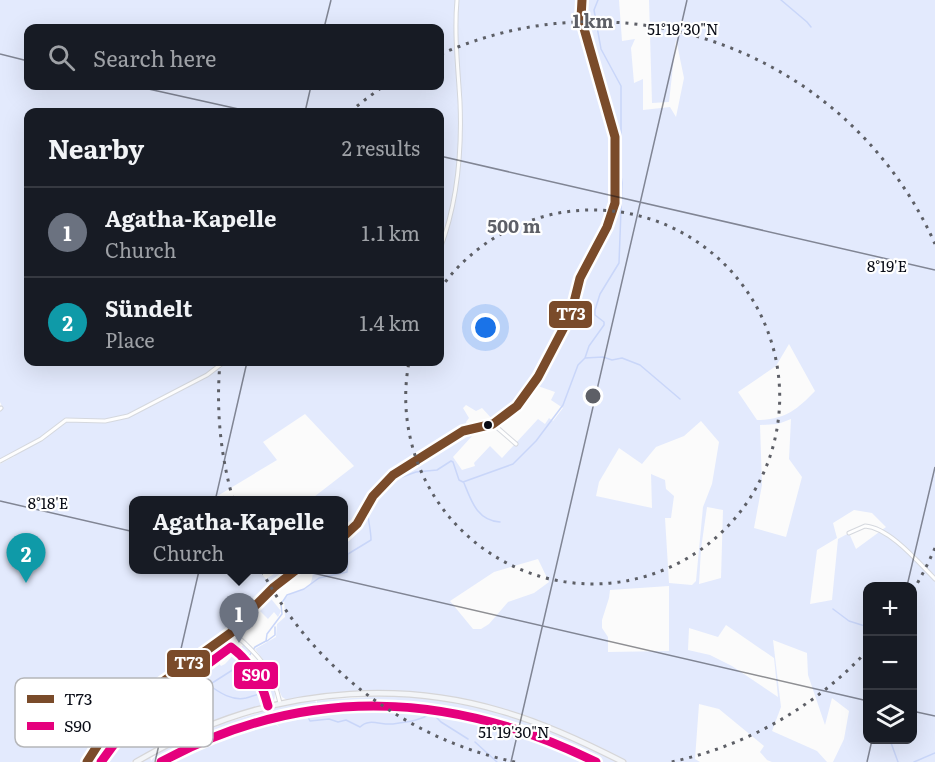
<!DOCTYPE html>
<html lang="en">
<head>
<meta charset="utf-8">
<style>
	body { margin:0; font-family:Literata,serif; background:#20242c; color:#f1f3f6 }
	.controls { position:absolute; right:18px; bottom:18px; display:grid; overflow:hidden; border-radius:12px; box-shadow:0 6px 24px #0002 }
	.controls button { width:54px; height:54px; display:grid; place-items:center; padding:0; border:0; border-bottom:2px solid #363941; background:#171b24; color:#f1f3f6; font:30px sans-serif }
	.you { position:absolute; left:486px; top:328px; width:21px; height:21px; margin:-15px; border:4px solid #fff; border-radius:50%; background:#1a73e8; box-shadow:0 0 0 9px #1a73e833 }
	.badge { display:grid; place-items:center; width:39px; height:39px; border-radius:50%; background:#2563eb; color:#fff; font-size:20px; font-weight:700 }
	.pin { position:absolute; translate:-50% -50px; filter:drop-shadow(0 2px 3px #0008) }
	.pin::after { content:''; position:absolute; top:32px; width:21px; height:18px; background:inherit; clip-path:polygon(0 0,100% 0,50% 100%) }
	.popup { position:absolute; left:129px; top:496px; width:219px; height:78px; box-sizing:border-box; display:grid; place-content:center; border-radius:12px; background:#171b24; filter:drop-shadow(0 2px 4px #0005); font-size:20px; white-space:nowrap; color:#9ea1a6 }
	.popup b { font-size:22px; color:#f1f3f6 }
	.popup::after { content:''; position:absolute; left:50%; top:100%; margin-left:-12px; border:12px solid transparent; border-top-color:#171b24 }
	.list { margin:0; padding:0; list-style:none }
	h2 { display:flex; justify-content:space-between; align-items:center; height:78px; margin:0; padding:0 24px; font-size:26px }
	h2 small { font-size:20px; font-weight:400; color:#9ea1a6 }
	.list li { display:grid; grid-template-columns:39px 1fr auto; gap:18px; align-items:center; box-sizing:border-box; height:90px; padding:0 24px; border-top:2px solid #363941 }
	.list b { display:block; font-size:22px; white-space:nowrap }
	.list p { margin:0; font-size:20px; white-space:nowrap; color:#9ea1a6 }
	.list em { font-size:20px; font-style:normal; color:#9ea1a6 }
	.icon { flex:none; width:33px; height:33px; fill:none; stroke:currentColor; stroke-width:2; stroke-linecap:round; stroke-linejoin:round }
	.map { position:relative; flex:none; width:935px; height:762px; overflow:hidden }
	.search { position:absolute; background:#171b24; box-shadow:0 6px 24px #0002; left:24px; top:24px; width:420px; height:66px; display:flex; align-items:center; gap:15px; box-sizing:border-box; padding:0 21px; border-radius:12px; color:#9ea1a6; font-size:22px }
	.panel { position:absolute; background:#171b24; box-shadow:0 6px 24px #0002; left:24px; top:108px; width:420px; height:258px; border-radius:12px }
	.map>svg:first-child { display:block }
	.green { fill:#e3eafd; fill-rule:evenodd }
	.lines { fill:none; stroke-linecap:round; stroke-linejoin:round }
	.stream { stroke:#c9d6f9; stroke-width:1.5 }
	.minor-casing { stroke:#d5d8de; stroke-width:5 }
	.major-casing { stroke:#d6d6d8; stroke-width:7 }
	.minor { stroke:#fefefe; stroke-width:3 }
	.major { stroke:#f3f5f8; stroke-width:4.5 }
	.bus-1-casing { stroke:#fff; stroke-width:14 }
	.bus-2-casing { stroke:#fff; stroke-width:14 }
	.bus-1 { stroke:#7a4b2a; stroke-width:9 }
	.bus-2 { stroke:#e5007d; stroke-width:9 }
	.ticks { fill:none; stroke:#080b15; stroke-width:1.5; stroke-opacity:0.45 }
	.ring { fill:none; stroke:#5d5f66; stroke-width:3; stroke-dasharray:3 6 }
	.bus-dot { fill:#080b15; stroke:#fff; stroke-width:2 }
	.key { fill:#fff; stroke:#b5b6b9; stroke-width:1.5 }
	.key-label { font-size:16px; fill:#080b15 }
	.ticks-label { font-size:15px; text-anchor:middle; fill:#080b15; stroke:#fff; stroke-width:4.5; stroke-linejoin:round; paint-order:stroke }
	.centre { fill:#5d5f66; stroke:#fff; stroke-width:3 }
	.ring-label { font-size:18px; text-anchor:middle; font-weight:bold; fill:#5d5f66; stroke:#fff; stroke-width:4.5; stroke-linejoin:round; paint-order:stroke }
	.line-badge { stroke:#fff; stroke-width:2 }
	.badge-label { font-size:16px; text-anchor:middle; font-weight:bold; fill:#fff }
</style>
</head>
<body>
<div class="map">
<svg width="935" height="762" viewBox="0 0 935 762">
	<rect width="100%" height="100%" fill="#fbfbfb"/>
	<path class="green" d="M0,0H619L622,41L635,39L631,48L634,83L643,79V110L670,107L676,117L684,78L676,39L669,102L652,103L649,0H935V762H833L844,739L849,711L832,698L825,725L808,675L807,653L773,640L781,707L772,731L817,751L827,762H772L767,760L760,752L764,746L719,709L699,704L695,759L700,762H140L150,756L151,761L158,753L180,741L221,724L268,710L271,720L280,728L272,718L269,709L314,700L317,703V700L425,694L354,692L287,700L282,697L270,669L255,649L276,637L277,624L285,617L284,599C299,585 312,597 313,570H344V538L358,526L375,495L392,474C371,491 365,518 344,534V500H310L354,466L305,414L263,442L277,460L214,498V500H134V570H258L266,579L280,570H294L267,592L230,630L137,701L152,707H170L183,693L173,676L209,650L221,666L225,664L244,644L251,651L247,656L256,675L267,671C272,681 278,692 273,703L236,714L131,762H0V464L15,456L12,453L0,459V410L3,408L0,402ZM28,28H440V86H28ZM28,112H440V362H28ZM789,344L815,391C797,410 784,420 757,420L738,392L776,366ZM535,385L555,392L551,400L563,408L553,421L549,418L545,424L538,419L502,458L490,446L474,463L475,466L462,470L453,457L472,436L466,422L469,418L463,408L466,405L476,411L482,408L494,421L512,408ZM791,419L789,459L802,477L786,537L754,528L762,485L760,425L778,424ZM701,421L719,442L712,484L703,507L696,581L692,585L669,583L665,518H671L674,496L666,489L665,480L651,474L652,508L596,496L599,482L619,448L642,464L656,447L684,436ZM707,507L723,510L721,578L699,584L701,549ZM854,510L872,513L886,527L856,549L849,533L838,539L832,600L810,604L817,550L837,538L833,523ZM538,559L549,582L534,593L508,602L489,624L481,629H473L450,601L494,572ZM669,586V651L608,652V637L602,628V620L609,598L610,590ZM868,586H912V740H868ZM726,625L774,658L778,697L732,666L710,655L688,650L689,628L718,637Z
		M268,595L281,611L278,617L274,612L268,619L260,611L253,618L251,611Z"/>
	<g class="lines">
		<path class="stream" d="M781,0L807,22L811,27
			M585,358L603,357L612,360L622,358L640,365L680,399
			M464,483C471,500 477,521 500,522
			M833,609L849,621L868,627
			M267,641L275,635V627
			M209,685C220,693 232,701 246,698C254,696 258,693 266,694
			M299,711L306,713L310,721L329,719L338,722L346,720L360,727C369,718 380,725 392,724C408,722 419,721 432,713L441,722L468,739
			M890,740L898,762
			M475,742L497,762
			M108,762L109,760L103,751L108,738L128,712L133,709L176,710L182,709L192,693L209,685L245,662L255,647L266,641L267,634L282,614L281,604L287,595L304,589L319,578L347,572L348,554L371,540C371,532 369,524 368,516C366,502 386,491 391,481L416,472L437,470L451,461L453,462L459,480L463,482L513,464L536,441L563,405L578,365L585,358L589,346L604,325V322L595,315V310L600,294L619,263L622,183L619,160L621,141V86L601,49L594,10L598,0
			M914,762L935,753"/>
		<defs>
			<path id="minor" d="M440,249C457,204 462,151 460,102C458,68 454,34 457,0
				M0,409L1,408
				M493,424L516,444
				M0,461L41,439L66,420L105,421L128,416L207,375L224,362
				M849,533L865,526C890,528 918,562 935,579
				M344,536L357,524L373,496L393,475L463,431L493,424L517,406L538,377L571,314L580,278L607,227L615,203V137L581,18L582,0
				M232,632L233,628L274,587L296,570
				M232,632C257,653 273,670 280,703
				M93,752L106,762
				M87,762L101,740L128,707L232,632"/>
			<path id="major" d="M136,762C157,750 179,738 201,729C295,689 404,682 501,711C544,723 584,742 623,762"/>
		</defs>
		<use href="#minor" class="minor-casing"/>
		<use href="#major" class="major-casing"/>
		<use href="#minor" class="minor"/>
		<use href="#major" class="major"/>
		<defs>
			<path id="bus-1" d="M344,536L357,524L373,496L393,475L463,431L493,424L517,406L538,377L571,314L580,278L607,227L615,203V137L581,18L582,0
				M232,632L233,628L274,587L296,570
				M87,762L101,740L128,707L232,632"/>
			<path id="bus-2" d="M101,762L131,721L231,647C251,662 262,682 268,706
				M161,762C305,684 452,691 596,762"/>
		</defs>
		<use href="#bus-1" class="bus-1-casing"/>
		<use href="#bus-2" class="bus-2-casing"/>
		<use href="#bus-1" class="bus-1"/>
		<use href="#bus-2" class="bus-2"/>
	</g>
	<path class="ticks" d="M324,28L331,0M0,54L28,61M135,86L252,112M305,112L311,86M440,156L935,270M0,501L868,701M907,586L935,467M912,711L935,716M155,762L247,362M511,762L687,0M867,762L872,740"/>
	<g class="ring">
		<path d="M440 289A187 187 0 1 1 409 362"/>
		<path d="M935 548A374 374 0 0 1 914 589M867 651A374 374 0 0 1 671 762M515 762A374 374 0 0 1 220 363M350 112A374 374 0 0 1 384 86M441 54A374 374 0 0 1 935 244"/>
	</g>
	<circle class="bus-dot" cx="488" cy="425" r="5"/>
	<rect x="15" y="678" width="198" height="69" rx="9" class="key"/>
	<rect x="27" y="695" width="27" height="8" fill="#7a4b2a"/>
	<rect x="27" y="722" width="27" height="8" fill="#e5007d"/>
	<g class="key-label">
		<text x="64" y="705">T73</text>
		<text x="64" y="732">S90</text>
	</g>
	<g class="ticks-label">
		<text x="683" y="35">51°19'30"N</text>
		<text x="887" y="272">8°19'E</text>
		<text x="48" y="509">8°18'E</text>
		<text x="514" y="738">51°19'30"N</text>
	</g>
	<circle cx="593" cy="396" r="9" class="centre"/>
	<g class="ring-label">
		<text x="593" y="28">1 km</text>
		<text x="514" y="233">500 m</text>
	</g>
	<g class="line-badge">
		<rect x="548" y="300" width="45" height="29" rx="6" fill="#7a4b2a"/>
		<rect x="166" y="649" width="45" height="29" rx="6" fill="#7a4b2a"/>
		<rect x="233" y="661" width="46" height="29" rx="6" fill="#e5007d"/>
	</g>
	<g class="badge-label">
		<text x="571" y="320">T73</text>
		<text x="189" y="669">T73</text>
		<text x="256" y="681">S90</text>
	</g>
</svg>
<div class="controls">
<button>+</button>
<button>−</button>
<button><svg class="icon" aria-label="layers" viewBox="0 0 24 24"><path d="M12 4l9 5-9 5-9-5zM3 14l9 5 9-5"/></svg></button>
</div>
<div class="you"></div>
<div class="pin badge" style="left:239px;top:643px;background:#6b7280">1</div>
<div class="popup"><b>Agatha-Kapelle</b>Church</div>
<div class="pin badge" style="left:26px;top:583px;background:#0f9aa8">2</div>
<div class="search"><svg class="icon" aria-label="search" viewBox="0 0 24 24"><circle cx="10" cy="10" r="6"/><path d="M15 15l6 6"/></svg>Search here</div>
<section class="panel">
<h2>Nearby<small>2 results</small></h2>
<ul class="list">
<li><span class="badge" style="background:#6b7280">1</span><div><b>Agatha-Kapelle</b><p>Church</p></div><em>1.1 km</em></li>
<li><span class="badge" style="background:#0f9aa8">2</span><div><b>Sündelt</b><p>Place</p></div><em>1.4 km</em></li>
</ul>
</section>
</div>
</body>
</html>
